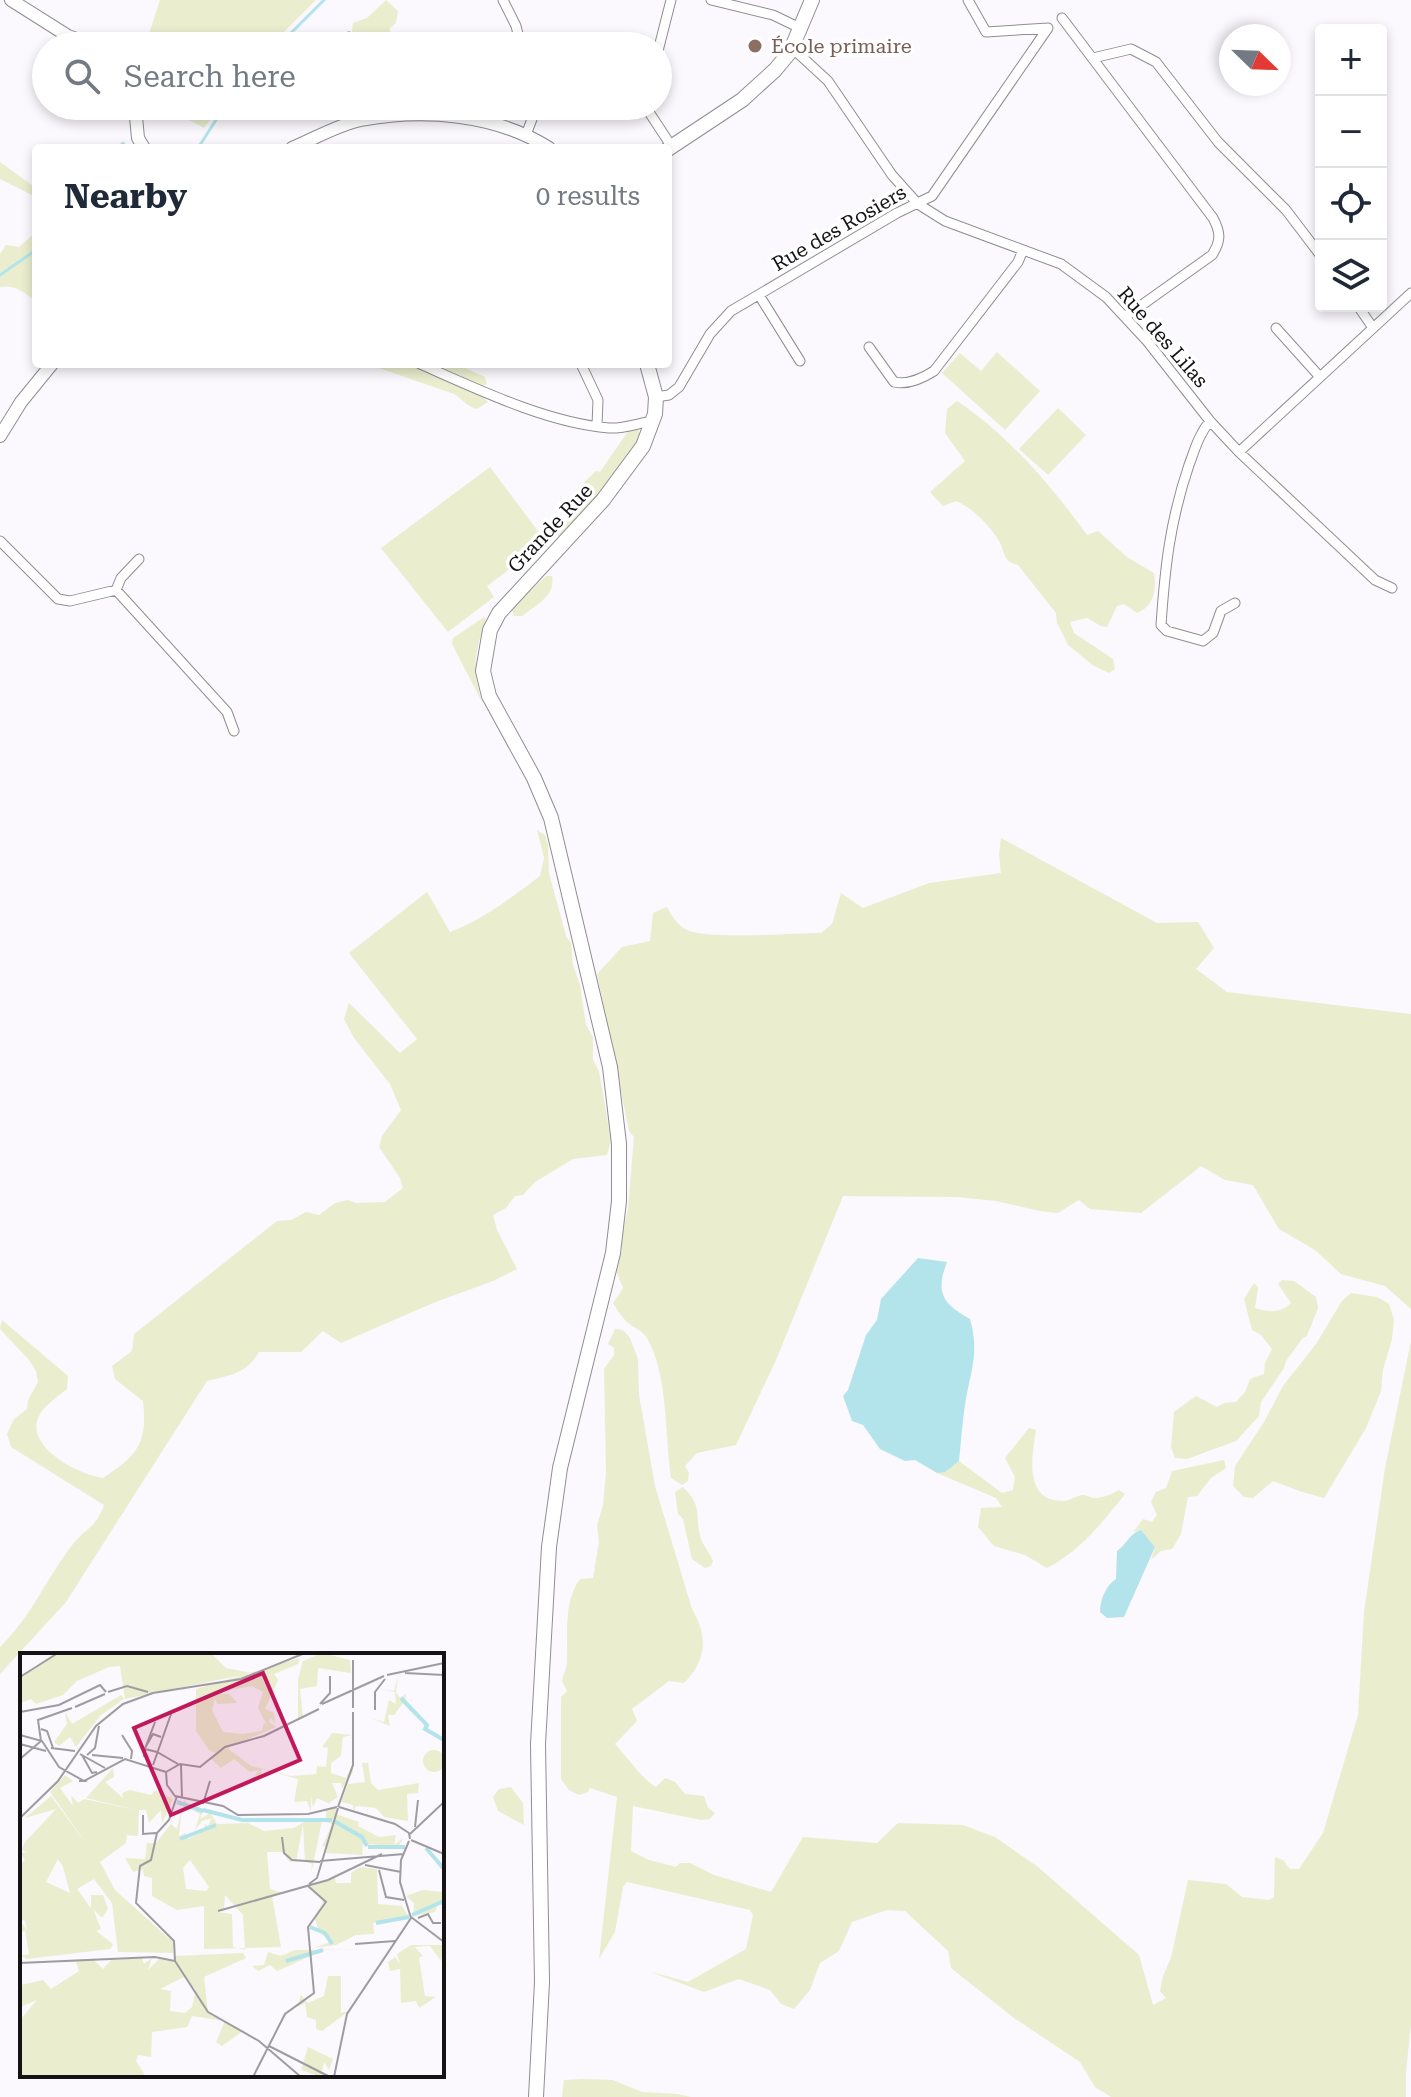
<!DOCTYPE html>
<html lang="en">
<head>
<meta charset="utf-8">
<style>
	body { margin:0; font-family:"Roboto Serif",serif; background:#f2f2f3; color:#1f2937 }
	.controls { position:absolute; right:24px; top:24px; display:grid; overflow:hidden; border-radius:8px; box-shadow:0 4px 12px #0003 }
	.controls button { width:72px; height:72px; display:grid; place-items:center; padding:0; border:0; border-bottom:2px solid #e0e1e3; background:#fff; color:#1f2937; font:40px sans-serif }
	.compass { position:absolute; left:1219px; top:24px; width:72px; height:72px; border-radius:50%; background:#fff; box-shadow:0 4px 12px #0003; rotate:113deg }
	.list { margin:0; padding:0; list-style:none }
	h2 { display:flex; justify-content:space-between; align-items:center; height:104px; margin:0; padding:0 32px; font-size:34px }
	h2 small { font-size:26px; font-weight:400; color:#747a83 }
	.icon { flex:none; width:44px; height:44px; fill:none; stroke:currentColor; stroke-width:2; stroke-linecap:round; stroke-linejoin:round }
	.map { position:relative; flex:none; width:1411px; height:2097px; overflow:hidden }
	.search { position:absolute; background:#fff; box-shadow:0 4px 12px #0003; left:32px; top:32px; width:640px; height:88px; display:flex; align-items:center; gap:20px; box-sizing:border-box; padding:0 28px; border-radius:44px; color:#747a83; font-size:30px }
	.panel { position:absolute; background:#fff; box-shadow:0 4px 12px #0003; left:32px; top:144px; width:640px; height:224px; border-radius:8px }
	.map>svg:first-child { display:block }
	.green { fill:#eaeece }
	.water { fill:#b4e4eb }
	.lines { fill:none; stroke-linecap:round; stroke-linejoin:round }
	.stream { stroke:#b4e4eb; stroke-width:3 }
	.minor-casing { stroke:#908d93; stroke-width:11 }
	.tertiary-casing { stroke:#908d93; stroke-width:14 }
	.primary-casing { stroke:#908d93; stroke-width:16 }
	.minor { stroke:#fff; stroke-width:9 }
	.tertiary { stroke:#fff; stroke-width:12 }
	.primary { stroke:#fff; stroke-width:14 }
	.education-dot { fill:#8d6e63; stroke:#fff; stroke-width:3 }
	.labels { text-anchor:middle; stroke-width:7; stroke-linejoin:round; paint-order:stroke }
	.education-label { font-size:20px; fill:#785e54; stroke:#fff; text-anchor:start }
	.street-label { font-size:20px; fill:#141315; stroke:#fff }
	.inset-river { fill:none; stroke:#b4e4eb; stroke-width:4 }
	.inset-road { fill:none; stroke:#9f9ca1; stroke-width:2 }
	.view { fill:#c2185b; fill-opacity:0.15; stroke:#c2185b; stroke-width:4 }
	.inset-edge { fill:none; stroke:#141315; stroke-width:4 }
</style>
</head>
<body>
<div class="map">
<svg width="1411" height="2097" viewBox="0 0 1411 2097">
	<rect width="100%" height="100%" fill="#fbf8fe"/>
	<path class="green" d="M160,0H316L270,46H145Z
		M386,0L398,11L396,23L390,28V33L371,40L366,46H343L357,37L352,31L353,23L367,18Z
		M163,106H220L204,128Z
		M0,162L36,188V197L0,179Z
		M36,232V301C24,293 16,284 0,287V254L6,245L19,247Z
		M997,352L1040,391L1005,430L942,373L960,353L981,371Z
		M367,364L413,365L483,397L488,402L477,409C467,407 463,399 454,394Z
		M432,364H456L485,377L487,384L482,386C466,376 447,374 432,364Z
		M957,401C1008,435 1051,485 1087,535L1098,531L1127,557L1154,573C1157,589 1154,607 1137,613L1124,604L1117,606L1107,627L1101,626L1087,618L1070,622L1074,633L1113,659L1115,669L1109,673L1094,666L1068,645L1057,623L1056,613L1018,565C1003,562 1005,552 999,541C990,526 972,507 956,501L943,506L930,492L965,461L945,433L947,409Z
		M1058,408L1086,435L1048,475L1019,449Z
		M638,428L641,436L639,442L605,489L561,536H558L547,524L549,522L554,528L571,516L585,501L577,489L596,471L600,472L626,434L630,429Z
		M490,467L546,542L487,586L494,597L448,632L381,548Z
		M546,576H552C556,596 536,605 522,616H514L512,608Z
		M484,617L486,620C474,653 472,668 482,702L452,644L453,638Z
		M537,830L545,835L548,844L549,873L566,936L571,943L573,965L580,985L586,1025L593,1037V1060L599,1071L611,1141L607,1155L573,1159L535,1182L523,1195L515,1196L506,1208L493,1215L497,1230L517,1269L493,1281L433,1303L341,1343L323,1331L301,1352H259C246,1374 230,1375 207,1381L66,1602L0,1674V1647C32,1616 47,1577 73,1544C87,1527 95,1529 104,1505L11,1447L7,1434L14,1419L27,1409L28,1400L38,1382L36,1371L29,1360L0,1329L2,1320L68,1376L67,1389C56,1398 41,1407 37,1421C30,1450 80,1475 103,1478C137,1456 148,1443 143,1401L115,1379L112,1366L132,1351L134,1334L277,1221L291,1220L306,1212L319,1215L335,1203L348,1200L356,1203L385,1202L403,1188L400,1178L379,1147L382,1136L401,1110L390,1084L354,1038L344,1019L349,1003L400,1053L417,1039L349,953L427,892L450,932C483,920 512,897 540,876L544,858Z
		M1001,838L1157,923L1198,922L1214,948L1196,969L1227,992L1411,1014V1309L1385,1286L1341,1274L1315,1250L1279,1229L1253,1185L1225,1180L1201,1166L1141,1213L1090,1209L1079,1200L1058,1213L1040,1211L996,1201L957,1197L843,1196L776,1360L736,1445L697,1453L685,1466L689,1473L688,1481L682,1485L671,1478C665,1437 668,1373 647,1338C642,1330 634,1328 628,1323C622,1318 617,1309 613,1303L623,1288L616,1271L622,1250V1233L628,1210L634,1137L629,1131L597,974L622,947L650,941L653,913L667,907C671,915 678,926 687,930C708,940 794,933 821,933L832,924L841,893L863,908L929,883L1001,873L999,854Z
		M1282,1280L1294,1281L1316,1297L1318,1308L1307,1336L1302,1339L1286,1361L1284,1368L1261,1402L1259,1416L1236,1441L1187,1459L1175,1458L1171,1447L1174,1412L1196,1396L1217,1407L1224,1403L1236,1402L1245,1392L1250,1379L1264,1374L1265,1363L1272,1349L1261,1335L1252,1330L1244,1299L1254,1283L1258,1288L1255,1308C1269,1312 1280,1314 1291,1303L1278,1284Z
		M1351,1293L1377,1297L1389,1304L1394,1320L1392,1339L1383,1370L1381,1391L1366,1428L1324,1498L1302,1492L1273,1481L1253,1498L1244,1497L1233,1486L1235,1466L1264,1422L1283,1386L1316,1344L1342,1301Z
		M615,1329L623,1330L630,1338L638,1359L639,1395L655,1486L692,1609C708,1636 707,1660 684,1683L669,1681L632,1709L637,1721L615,1744C628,1758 642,1779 656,1787L665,1778L675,1782L685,1794L704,1796L708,1808L715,1813L710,1819L701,1820L633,1806L631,1851L649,1860L676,1867L680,1863H690L714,1875L771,1892L803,1837L877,1843L898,1823L963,1825L995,1837L1038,1867L1139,1955L1153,2005L1166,1998L1160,1991L1163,1976L1171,1958L1188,1880L1226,1884L1242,1897L1269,1900L1274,1897L1275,1857L1283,1860L1290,1869H1299L1323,1833L1358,1715L1364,1612L1385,1468L1411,1341V2024L1406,2072V2097H1111L1095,2087L1080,2062L1014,2018L951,1968L948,1951L905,1911L887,1910L852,1922L839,1951L820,1963L810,1990L794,2009L781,2004L770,1990L739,1979L704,1992L648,1971L688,1982L746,1949L753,1915L750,1910L627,1882L623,1887L615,1932L599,1959L617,1797L590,1788L588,1792L579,1795L569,1790L561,1779V1697L567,1691L562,1681C563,1675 567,1668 567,1662C568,1635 563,1602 580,1579L593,1578L599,1542L597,1525L603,1505L606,1472L604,1369L614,1355V1348L608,1344Z
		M1029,1428L1036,1430C1032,1456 1023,1502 1064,1501C1070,1501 1077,1495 1083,1495C1087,1495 1091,1498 1095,1498C1104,1498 1111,1494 1119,1490L1125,1494C1102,1523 1080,1551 1047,1568L1025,1555L994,1546L978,1527L981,1508L1002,1507L996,1498L937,1473L945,1471L959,1461L1002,1493L1013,1490L1015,1477L1005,1458Z
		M1224,1460L1226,1468L1211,1478L1197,1496L1188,1497L1181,1534L1172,1549L1161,1551L1151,1560L1155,1547L1141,1530L1133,1532L1143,1519L1152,1522L1157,1515L1151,1502L1156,1492L1166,1488L1172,1471Z
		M683,1487C704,1507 694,1516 701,1539C704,1547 710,1553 713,1561L711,1566L705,1568L692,1559L683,1519L678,1514L675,1492Z
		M511,1787L523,1803L524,1825L498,1811L493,1797L499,1789Z
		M582,2079L613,2080L642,2092L678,2094L691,2097H562L564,2080Z"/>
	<path class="water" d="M918,1258L947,1262C935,1293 943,1304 970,1319C980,1354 970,1372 965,1405C962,1424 961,1443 959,1461L945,1472L937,1473L915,1460L905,1461L880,1449L863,1425L852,1421L843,1396L848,1390L866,1335L877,1320L881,1299Z
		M1141,1530L1155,1547L1124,1617L1107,1618L1100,1612C1100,1600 1106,1585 1116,1579L1117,1551C1127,1544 1130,1533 1141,1530Z"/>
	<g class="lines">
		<path class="stream" d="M278,46L324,0
			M118,148L123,143L126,148
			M198,148L225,106
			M0,275L36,250"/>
		<defs>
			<path id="minor" d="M503,0L516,26L521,46
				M711,0L773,15L800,28
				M968,0L986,32L1048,28
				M1062,18L1213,218C1221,233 1221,241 1212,255L1125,317
				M789,45L828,81L892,175L918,204L945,221L1061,264L1106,297L1147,341L1210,421L1239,452L1375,580L1392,588
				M339,46L349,37
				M658,51L671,0
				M1093,58L1131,49L1156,62L1218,142L1286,210L1321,256
				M349,106L358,120
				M645,106L668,141
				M526,135L532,119L533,106
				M759,295L800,361
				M1358,306L1373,328
				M1276,328L1320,377
				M869,347L894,382C907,385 923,378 934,371L1018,262L1023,250
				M420,364C477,389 547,423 609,428C624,429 638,423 653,421
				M581,364L598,400L597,426
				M656,397L669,395L679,387L710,334L731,311L897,213L932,196L1048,28
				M1210,421C1199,434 1195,449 1189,465C1170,521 1165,567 1161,625L1167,631L1203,641L1213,633L1221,611L1235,603
				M1239,452L1411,293
				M0,541L58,599L70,601L116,590L227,712L234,731
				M116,590L121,578L139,559"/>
			<path id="tertiary" d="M11,0L68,36L96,46
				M135,106L138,138L144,148
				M292,148C314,139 337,125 361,120C423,108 496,114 549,148
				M0,436L21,402L52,364"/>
			<path id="primary" d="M668,149L742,100L775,70L790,52L812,0
				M536,2097L542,1982L538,1744L549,1547L560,1468L613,1253L619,1201V1144L610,1067L551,818L534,778L489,696L483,671L490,630L499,613L603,500L643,446L655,414L656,397L647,364"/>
		</defs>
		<use href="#minor" class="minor-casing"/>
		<use href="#tertiary" class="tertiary-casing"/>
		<use href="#primary" class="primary-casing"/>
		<use href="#minor" class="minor"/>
		<use href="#tertiary" class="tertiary"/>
		<use href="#primary" class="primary"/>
	</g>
	<circle class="education-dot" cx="755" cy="46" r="8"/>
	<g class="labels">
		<g class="education-label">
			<text x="771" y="53">École primaire</text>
		</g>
		<g class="street-label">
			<text transform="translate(839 228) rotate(-30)" y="7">Rue des Rosiers</text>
			<text transform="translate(1163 337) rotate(49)" y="7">Rue des Lilas</text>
			<text transform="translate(550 528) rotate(-47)" y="7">Grande Rue</text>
		</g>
	</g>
	<g transform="translate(20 1653)">
		<rect width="424" height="424" fill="#fbf8fe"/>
		<path d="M22,0H191L206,15L232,20L105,46L100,13L89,14L57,28L43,42L16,51L11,46L0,50V25L33,1ZM302,0L330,7L331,20L298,15L297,33L280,36L283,65L278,67V26L283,8ZM280,5L278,11L254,21L258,27L245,56L254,60L255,70L251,65L249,69L256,74L195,100L189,97L176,78V36ZM232,33L243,39L238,55L248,74L244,70L242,78L223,81L203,79L192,57L195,45L197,51L217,50L209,41L195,40ZM378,23L376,39L380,45L386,41L385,50L396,65L383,50L374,62H368L370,73L351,65L364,69L369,47L376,51L375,39L359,36L374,38ZM101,42L104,46L81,62L56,94L50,84L39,93L34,89L47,71L45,59L52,71ZM312,80L332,82L323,84L321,103L311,110V120L326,125L333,110V119L322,136L321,130H312L318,144L309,150L312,152L297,145L293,154L291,143V159L287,148L274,149L278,126L242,116L240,123L232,127L239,117L230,119L214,106L201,115L191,106L206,94L231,113L271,123L296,121L297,113L306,114L308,95L302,94ZM403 108a11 11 0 1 1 22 0a11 11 0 1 1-22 0ZM342,110H348L351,130L358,137L399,130L398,140L387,141L388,168L364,164L356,155L336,153L333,158V152L321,149L328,131L345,129ZM93,115L94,124L85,129L103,145L102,140L110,137L131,142L135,137L153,146L142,170L141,157L129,170L126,157H119L118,183L107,182L106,190L80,209L95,237L154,290L153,300L98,299L92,250L74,226L57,236L71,255V242H83L88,256L82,265L73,256L81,276L76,278L93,291L90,296L7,306L1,303L9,301L5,278L0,279L3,271L7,278L5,268L0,266V212L5,207L0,200L7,199L2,197L5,189L36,156L5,165L31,143L68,193L30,139L45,122L53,128L40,135L53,153L51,142L58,150L64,146L117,157L66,145ZM38,206L43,214L50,240L26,229ZM164,147L174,158H183L180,166L190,160L197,171L228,170L244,178L274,175L287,167L306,166V157L316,155V161L339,169L338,173L359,184L376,182L374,192L383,185L379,193L343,191L342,202L306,200L307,192L302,194L312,171L302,168L291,221L292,211L285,208L283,172L276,208L270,209L262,199H247L250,236L263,240L252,243L261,294L184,296V253L157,257L132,243V225L124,223L123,216L113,219L105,205L125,206L127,190H136L151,171L157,176L162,154L159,183L165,180L168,186L186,177L184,171L188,173L192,165L182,168L175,177L180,161L163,153ZM170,207L189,234L186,238L166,236L163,215ZM205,242L223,262L225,297L213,294L212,261L198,259L204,257ZM340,214L357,216L358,251L382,253L389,264L353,270L354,281L336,282L316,292L293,295L311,289L299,279L294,264L304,247L288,234L315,225L316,230H331V220ZM403,237L424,239V253L418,250L415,259L393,263L394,250L386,243ZM391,292H424L421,308L410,293L395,294L403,303L399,305L405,343L416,344L399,355L396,348L381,350L380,316L370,318L368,309L375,304L380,311L377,301ZM346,296L304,297L257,318L250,312L238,318L232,313L244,312L248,299L261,303L275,297ZM223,300L226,305L184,324L188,359L192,363L205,368L223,378L202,393L196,389L205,368L172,363L167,374L132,379L131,404L118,402L116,408L126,424H0V367L17,347L0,354V332L23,327L31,336L59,318L56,309H2L73,306L83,316L91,307L122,305L124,311L132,305L128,317L140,305L155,309V303ZM164,324L176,337L172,354L165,360L150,358L151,338L140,336ZM308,323H321V360L329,358L302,378L296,376V367L287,364L285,350L277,354L281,342L288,350L304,343ZM288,394L313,406L309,417L304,409L301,424L281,417Z" fill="#eaeece" fill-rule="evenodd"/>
		<path class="inset-river" d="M381,45L407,72L405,76L424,87M157,149L183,158M183,157L222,167H312M314,168L342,184L347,193M160,186L196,172M348,194H385M406,195L424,216M392,262L424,248M356,270L389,264M290,274L305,280L312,291M266,308L303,297"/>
		<path class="inset-road" d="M385,20L424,22M367,22L424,10M0,24L38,0M88,39L107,33L128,39M300,51L310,40V23M302,51L364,23M55,54L85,41M333,55V7M355,57V39L365,26M0,59L39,52L80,32L86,39M21,76L27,78L33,95M0,82L22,88L39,114L64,128H59M102,82L112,98L111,106M21,88L18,67L52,55M0,91L26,98M126,93L135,69M31,95L55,98M125,95L133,81L141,84M60,101L85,115M62,102L72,120L77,119M67,102L75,95L79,73M72,102L103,105M124,104L125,96L137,99L158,111M0,106L21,88M133,112L151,61M161,112L162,145M146,119L147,132L155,143L203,153L218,162L288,161L317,154M146,119L160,111L180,114L205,94L244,83L299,56M64,128L105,106L146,119M157,143L149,167L137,180L131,207L120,213L116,250L154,288L155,308L188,359L239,388L281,424M183,151L190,128M318,154L333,112V59M319,154L375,171L389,180L390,186M123,162V181L136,180M0,165L38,128L76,73L103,51L133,40L221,26L285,0M395,174L398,147M390,181L424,149M262,184L264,200L272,207L300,209M391,187L424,201M300,208L384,201M345,212L381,219M359,217L366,244L384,247M289,231L297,225L318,155M198,258L308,227L362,201M391,264L424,289M398,265L408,261L413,270H421M335,291L375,288M0,310L135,304L155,308M249,393L310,424M233,424L265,361L294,340L288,274L306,249L288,233M314,424L327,361L391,265L380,229L381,207L389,188"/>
		<path class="view" d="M243,20L280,107L151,162L114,75Z"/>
		<rect width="424" height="424" class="inset-edge"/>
	</g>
</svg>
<div class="controls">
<button>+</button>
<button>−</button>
<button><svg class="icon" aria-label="locate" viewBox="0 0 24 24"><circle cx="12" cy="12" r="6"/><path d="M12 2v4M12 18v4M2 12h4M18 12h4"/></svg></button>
<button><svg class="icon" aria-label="layers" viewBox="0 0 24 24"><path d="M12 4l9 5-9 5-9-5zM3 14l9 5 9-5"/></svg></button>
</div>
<svg class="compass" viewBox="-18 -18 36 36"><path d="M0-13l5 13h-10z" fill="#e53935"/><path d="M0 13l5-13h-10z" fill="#747a83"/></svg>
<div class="search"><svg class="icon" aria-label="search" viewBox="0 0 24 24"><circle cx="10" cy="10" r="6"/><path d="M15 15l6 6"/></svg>Search here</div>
<section class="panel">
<h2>Nearby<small>0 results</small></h2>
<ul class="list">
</ul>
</section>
</div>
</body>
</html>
